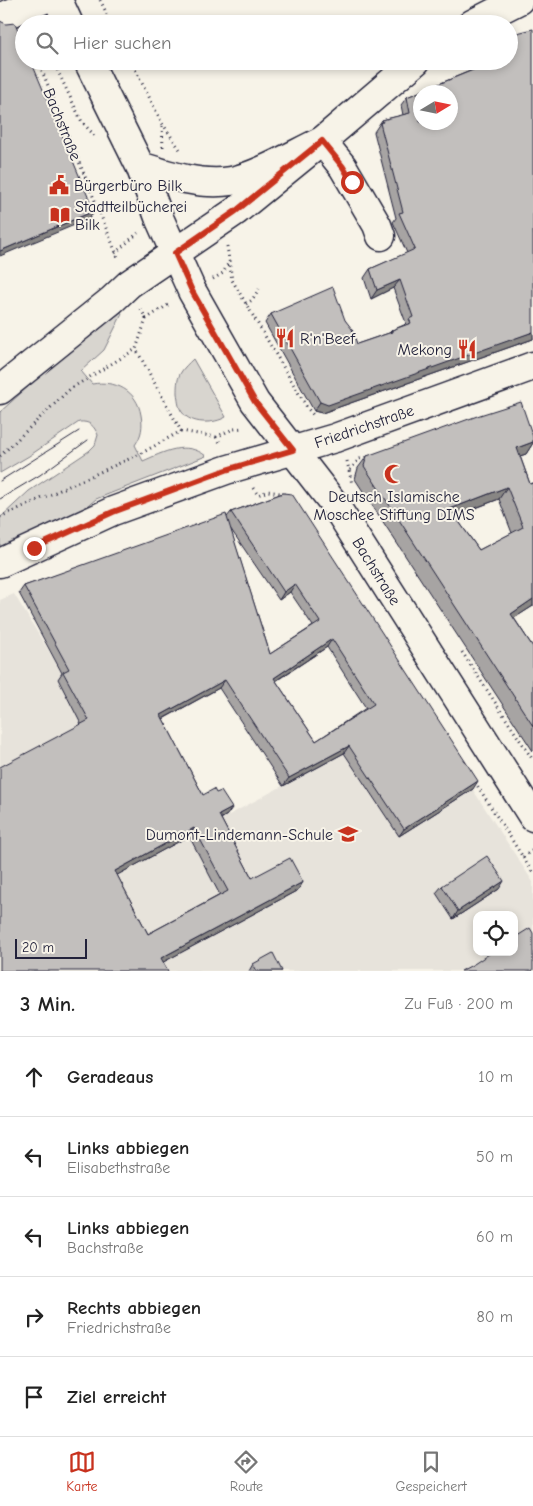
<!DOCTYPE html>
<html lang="de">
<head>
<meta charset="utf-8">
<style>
	body { margin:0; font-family:"Comic Neue",sans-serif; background:#f6f6f6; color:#222 }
	.controls { position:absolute; right:15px; bottom:15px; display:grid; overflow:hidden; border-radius:10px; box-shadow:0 2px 8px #0003 }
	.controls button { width:45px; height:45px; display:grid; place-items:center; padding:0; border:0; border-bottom:1px solid #e0e0e0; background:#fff; color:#222; font:25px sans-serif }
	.compass { position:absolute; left:413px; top:85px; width:45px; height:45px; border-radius:50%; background:#fff; box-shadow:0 2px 8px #0003; rotate:80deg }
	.scale { position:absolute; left:15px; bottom:12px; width:72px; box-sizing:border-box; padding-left:5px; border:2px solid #22223b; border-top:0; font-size:14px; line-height:18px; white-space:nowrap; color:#22223b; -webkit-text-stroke:4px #f7f3e8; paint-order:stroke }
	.stop { position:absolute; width:15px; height:15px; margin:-11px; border:4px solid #c8321e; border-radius:50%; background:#fff }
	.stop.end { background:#c8321e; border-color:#fff; box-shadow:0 1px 5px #0008 }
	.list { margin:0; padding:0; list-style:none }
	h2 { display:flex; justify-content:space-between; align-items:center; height:65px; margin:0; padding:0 20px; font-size:21px }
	h2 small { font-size:16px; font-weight:400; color:#767676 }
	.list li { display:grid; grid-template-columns:32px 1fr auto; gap:15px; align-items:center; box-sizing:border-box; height:80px; padding:0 20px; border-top:1px solid #e0e0e0 }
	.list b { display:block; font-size:19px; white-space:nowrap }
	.list p { margin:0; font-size:16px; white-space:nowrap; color:#767676 }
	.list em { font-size:16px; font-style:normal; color:#767676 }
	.icon { flex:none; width:28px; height:28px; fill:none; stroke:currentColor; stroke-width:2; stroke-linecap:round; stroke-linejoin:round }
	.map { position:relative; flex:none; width:533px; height:971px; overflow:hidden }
	.search { position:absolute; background:#fff; box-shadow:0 2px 8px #0003; left:15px; right:15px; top:15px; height:55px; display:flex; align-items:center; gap:12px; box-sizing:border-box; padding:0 18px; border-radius:28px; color:#767676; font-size:19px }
	.sheet { height:465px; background:#fff }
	nav { display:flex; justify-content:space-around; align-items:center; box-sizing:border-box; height:70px; border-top:1px solid #e0e0e0; background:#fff; font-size:14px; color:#767676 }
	nav a { display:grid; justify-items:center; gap:2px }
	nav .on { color:#c8321e }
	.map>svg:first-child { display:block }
	.built { fill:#e7e3db; fill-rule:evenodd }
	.green { fill:#d8d5cf; stroke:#7d7c85 }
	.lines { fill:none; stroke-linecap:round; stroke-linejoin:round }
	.minor-casing { stroke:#22223b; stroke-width:31 }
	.major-casing { stroke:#22223b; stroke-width:31 }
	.path { stroke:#22223b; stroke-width:3; stroke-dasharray:1 4; stroke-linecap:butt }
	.minor { stroke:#f7f3e8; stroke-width:28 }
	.major { stroke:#f7f3e8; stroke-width:28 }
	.tram { stroke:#22223b; stroke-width:1 }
	.wall { fill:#a7a4a3; stroke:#22223b; fill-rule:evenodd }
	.shaded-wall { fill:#888684; stroke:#22223b }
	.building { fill:#c2bfbd; stroke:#22223b; fill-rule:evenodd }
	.route { stroke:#c8321e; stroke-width:6 }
	.labels { text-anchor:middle; stroke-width:4; stroke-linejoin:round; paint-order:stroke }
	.street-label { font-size:16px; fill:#22223b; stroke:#f7f3e8 }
	.poi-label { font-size:16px; fill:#22223b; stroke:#f7f3e8; text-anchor:start }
</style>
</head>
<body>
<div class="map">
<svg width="533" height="971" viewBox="0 0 533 971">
	<rect width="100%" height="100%" fill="#f7f3e8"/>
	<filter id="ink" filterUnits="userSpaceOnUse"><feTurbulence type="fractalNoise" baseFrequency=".02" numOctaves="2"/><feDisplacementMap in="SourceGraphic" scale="10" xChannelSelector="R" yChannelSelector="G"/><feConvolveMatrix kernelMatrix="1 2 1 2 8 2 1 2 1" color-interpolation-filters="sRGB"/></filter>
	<g filter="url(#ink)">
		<path class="built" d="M14,594L64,676L209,824L152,857L295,779L417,704L533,882V971H0V600ZM477,915H514V952H477Z"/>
		<path class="green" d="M121,312L122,314L104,350L81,371L92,384C115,380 137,390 141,415C143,426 142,435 135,445L143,461C164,452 186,440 206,456L96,499L77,515L0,549V518L29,491L89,451L95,445L98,435C94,426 90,421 79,422L29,456L0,473V412L42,374Z
			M193,359L226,417C214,424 191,425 182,412C178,407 178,399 177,393C177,387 177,380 180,374C183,368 189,363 193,359Z"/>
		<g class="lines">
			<defs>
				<path id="minor" d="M58,0L69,24
					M3,16L42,0
					M88,61L140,166L160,220L192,291L255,402L335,505L533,817
					M140,166C168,175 201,186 231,181C258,176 296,153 322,141L343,167L377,225L381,236"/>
				<path id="major" d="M472,24L519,0
					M0,390L112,300L129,284L236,211L322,141L416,61
					M0,563L113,511L226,470L335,438L533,366"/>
			</defs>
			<use href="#minor" class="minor-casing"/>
			<use href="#major" class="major-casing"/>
			<path class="path" d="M100,0L112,24
				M38,61L119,260
				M53,61L82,122L95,136
				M131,61L162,123L181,151
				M162,126L163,147
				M227,246L232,280L308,409L315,417
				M115,253L138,233
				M213,279L223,273L229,262
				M246,304L252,300L259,289
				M141,309L146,319
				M146,319L136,349L181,431L216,437
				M146,319L171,303
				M216,437L221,444
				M216,437L233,429L244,428
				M0,456L70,389L136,349
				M347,461L352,484
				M350,470L359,459L368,457
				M253,488L258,495L268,491L285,494
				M0,517L140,454L181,431
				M462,652L533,760
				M475,782L533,873
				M523,857L533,850"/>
			<use href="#minor" class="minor"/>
			<use href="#major" class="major"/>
			<path class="tram" d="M0,481L79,431
				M0,499L40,475L88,440"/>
		</g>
		<path class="wall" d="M487,61H509L533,339L322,413L314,411L265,323L271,314L345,320L357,344L389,333L392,330L404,325L406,323L393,288L371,299L364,278L370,269L407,253L393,222L396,218L374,132L382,120L403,115L401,105L407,97L487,64Z
			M533,437V443L526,454L520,456L530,484L533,483V606L514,618L533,647V751L355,479L358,468L367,456ZM499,499L512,533L479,550L455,516Z
			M283,493L473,789L399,836L344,753L283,786L219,688L163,719L203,795L227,815L221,819L252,878L303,882L298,890L163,962L0,971L81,724L58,679L62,673L19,593L24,586L227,517L231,512ZM230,528L279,600L290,592L313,626L270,654ZM327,647L366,708L316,741L276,681ZM189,836L220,895L148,934L117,875Z
			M442,886L499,889L453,919L436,893Z
			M253,964L282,971H249Z"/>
		<path class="shaded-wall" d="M94,211L89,219L0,256V251Z
			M400,280L393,288L371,299L377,290Z
			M533,332V339L322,413L314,411L320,402Z
			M533,442V443L526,454L508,460L517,448Z
			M507,487L499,499L441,521L450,509Z
			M295,584L290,592L279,600L284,592Z
			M533,599V606L502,626L511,614Z
			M332,639L327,647L269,685L274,678Z
			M225,680L219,688L155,723L161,715Z
			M349,746L344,753L283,786L289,778Z
			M478,781L473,789L399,836L404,829Z
			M232,808L227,815L213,823L219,815Z
			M194,828L189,836L110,879L115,871Z
			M504,881L499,889L453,919L458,911Z
			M303,882L298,890L156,966L161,958Z"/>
		<path class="building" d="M0,21L6,24L15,23L24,44V61H31L94,211L0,251Z
			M533,29V332L328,405L320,402L271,314L333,287L345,320L352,329L357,344L392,332V330L411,323L409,319L413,317L400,280L377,290L370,269L415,249L399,213L403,212L380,123L383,122L382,120L410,113L407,97L495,61H509V35ZM420,92H450V122H420Z
			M521,402L533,437V442L517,448L530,484L533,483V599L511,614L533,647V726L364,466L367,456L480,415ZM507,487L523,527L479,550L450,509Z
			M283,493L292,494L478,781L404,829L349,746L289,778L225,680L161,715L203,795L214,789L216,793L221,791L232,808L219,815L252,878L290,858L303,882L161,958L168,971H0V767L89,720L63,672L69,669L24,586L226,514L270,654L320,622L295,584L284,592L231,512ZM332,639L374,704L316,741L274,678ZM194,828L228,891L148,934L115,871Z
			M487,856L504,881L458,911L442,886Z
			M530,928L533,933V970L532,971H461L474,964L492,952H514V938Z
			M273,953L282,971H257L253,964Z"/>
	</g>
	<g class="lines" filter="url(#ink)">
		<path class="route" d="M34,548L113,512L226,470L293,450L255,402L192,291L175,253L236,211L322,141L343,167L352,182"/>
	</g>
	<defs>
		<symbol id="civic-bare" viewBox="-9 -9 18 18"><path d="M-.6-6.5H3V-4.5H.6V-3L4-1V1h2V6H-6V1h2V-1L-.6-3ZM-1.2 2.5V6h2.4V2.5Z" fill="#c8321e" stroke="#f7f3e8" stroke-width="2.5" paint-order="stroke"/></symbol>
		<symbol id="library-bare" viewBox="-9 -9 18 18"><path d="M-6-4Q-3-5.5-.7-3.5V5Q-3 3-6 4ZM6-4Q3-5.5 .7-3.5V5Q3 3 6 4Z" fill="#c8321e" stroke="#f7f3e8" stroke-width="2.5" paint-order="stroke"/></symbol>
		<symbol id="restaurant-bare" viewBox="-9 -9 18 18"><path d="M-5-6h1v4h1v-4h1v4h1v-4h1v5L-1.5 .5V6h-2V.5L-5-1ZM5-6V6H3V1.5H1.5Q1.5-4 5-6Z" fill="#c8321e" stroke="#f7f3e8" stroke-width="2.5" paint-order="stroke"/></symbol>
		<symbol id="mosque-bare" viewBox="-9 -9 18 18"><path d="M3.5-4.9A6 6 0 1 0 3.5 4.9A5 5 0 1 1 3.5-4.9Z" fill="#c8321e" stroke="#f7f3e8" stroke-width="2.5" paint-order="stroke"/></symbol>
		<symbol id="school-bare" viewBox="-9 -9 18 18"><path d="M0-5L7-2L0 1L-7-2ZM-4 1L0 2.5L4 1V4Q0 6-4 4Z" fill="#c8321e" stroke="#f7f3e8" stroke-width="2.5" paint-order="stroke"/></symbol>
	</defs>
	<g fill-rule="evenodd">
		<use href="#civic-bare" x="45" y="171" width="28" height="28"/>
		<use href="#library-bare" x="46" y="201" width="28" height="28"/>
		<use href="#restaurant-bare" x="271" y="324" width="28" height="28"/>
		<use href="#restaurant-bare" x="453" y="335" width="28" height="28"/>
		<use href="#mosque-bare" x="380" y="460" width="28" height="28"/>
		<use href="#school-bare" x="334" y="820" width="28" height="28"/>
	</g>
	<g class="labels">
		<g class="street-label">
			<text transform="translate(63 124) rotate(68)" y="6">Bachstraße</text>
			<text transform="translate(364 426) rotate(-19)" y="6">Friedrichstraße</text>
			<text transform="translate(377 571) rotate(58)" y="6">Bachstraße</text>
		</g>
		<g class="poi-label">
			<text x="74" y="191">Bürgerbüro Bilk</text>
			<text x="75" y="212">Stadtteilbücherei<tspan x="75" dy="18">Bilk</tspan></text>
			<text x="300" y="344">R'n'Beef</text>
			<text x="452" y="355" text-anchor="end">Mekong</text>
			<text x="394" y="502" text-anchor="middle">Deutsch Islamische<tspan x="394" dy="18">Moschee Stiftung DIMS</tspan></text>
			<text x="333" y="840" text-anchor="end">Dumont-Lindemann-Schule</text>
		</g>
	</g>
</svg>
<div class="controls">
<button><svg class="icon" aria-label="locate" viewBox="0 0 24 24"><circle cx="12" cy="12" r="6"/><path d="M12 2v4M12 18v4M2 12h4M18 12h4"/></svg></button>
</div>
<svg class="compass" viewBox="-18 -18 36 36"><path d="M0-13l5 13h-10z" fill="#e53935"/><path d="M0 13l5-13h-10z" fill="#767676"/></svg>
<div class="scale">20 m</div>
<div class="stop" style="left:352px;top:182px"></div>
<div class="stop end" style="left:34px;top:548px"></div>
<div class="search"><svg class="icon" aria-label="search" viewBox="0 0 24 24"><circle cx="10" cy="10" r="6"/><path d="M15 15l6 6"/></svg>Hier suchen</div>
</div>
<section class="sheet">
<h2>3 Min.<small>Zu Fuß · 200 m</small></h2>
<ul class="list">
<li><svg class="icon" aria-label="ahead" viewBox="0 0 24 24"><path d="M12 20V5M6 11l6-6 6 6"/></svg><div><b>Geradeaus</b></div><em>10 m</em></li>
<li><svg class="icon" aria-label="left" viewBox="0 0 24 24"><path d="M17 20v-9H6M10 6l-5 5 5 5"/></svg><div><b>Links abbiegen</b><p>Elisabethstraße</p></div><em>50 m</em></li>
<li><svg class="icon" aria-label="left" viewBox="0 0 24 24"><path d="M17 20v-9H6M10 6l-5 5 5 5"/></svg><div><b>Links abbiegen</b><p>Bachstraße</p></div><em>60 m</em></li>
<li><svg class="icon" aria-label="right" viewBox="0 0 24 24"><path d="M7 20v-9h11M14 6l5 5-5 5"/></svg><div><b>Rechts abbiegen</b><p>Friedrichstraße</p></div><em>80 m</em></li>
<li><svg class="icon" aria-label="arrive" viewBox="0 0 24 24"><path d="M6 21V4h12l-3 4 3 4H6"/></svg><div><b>Ziel erreicht</b></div></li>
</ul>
</section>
<nav>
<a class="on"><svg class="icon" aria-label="map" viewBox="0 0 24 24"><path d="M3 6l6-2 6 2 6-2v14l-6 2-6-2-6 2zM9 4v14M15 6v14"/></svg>Karte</a>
<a><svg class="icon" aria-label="directions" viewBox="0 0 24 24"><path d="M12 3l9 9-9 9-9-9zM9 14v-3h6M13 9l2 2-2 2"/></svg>Route</a>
<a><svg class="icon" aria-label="saved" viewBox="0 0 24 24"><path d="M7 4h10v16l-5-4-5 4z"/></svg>Gespeichert</a>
</nav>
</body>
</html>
